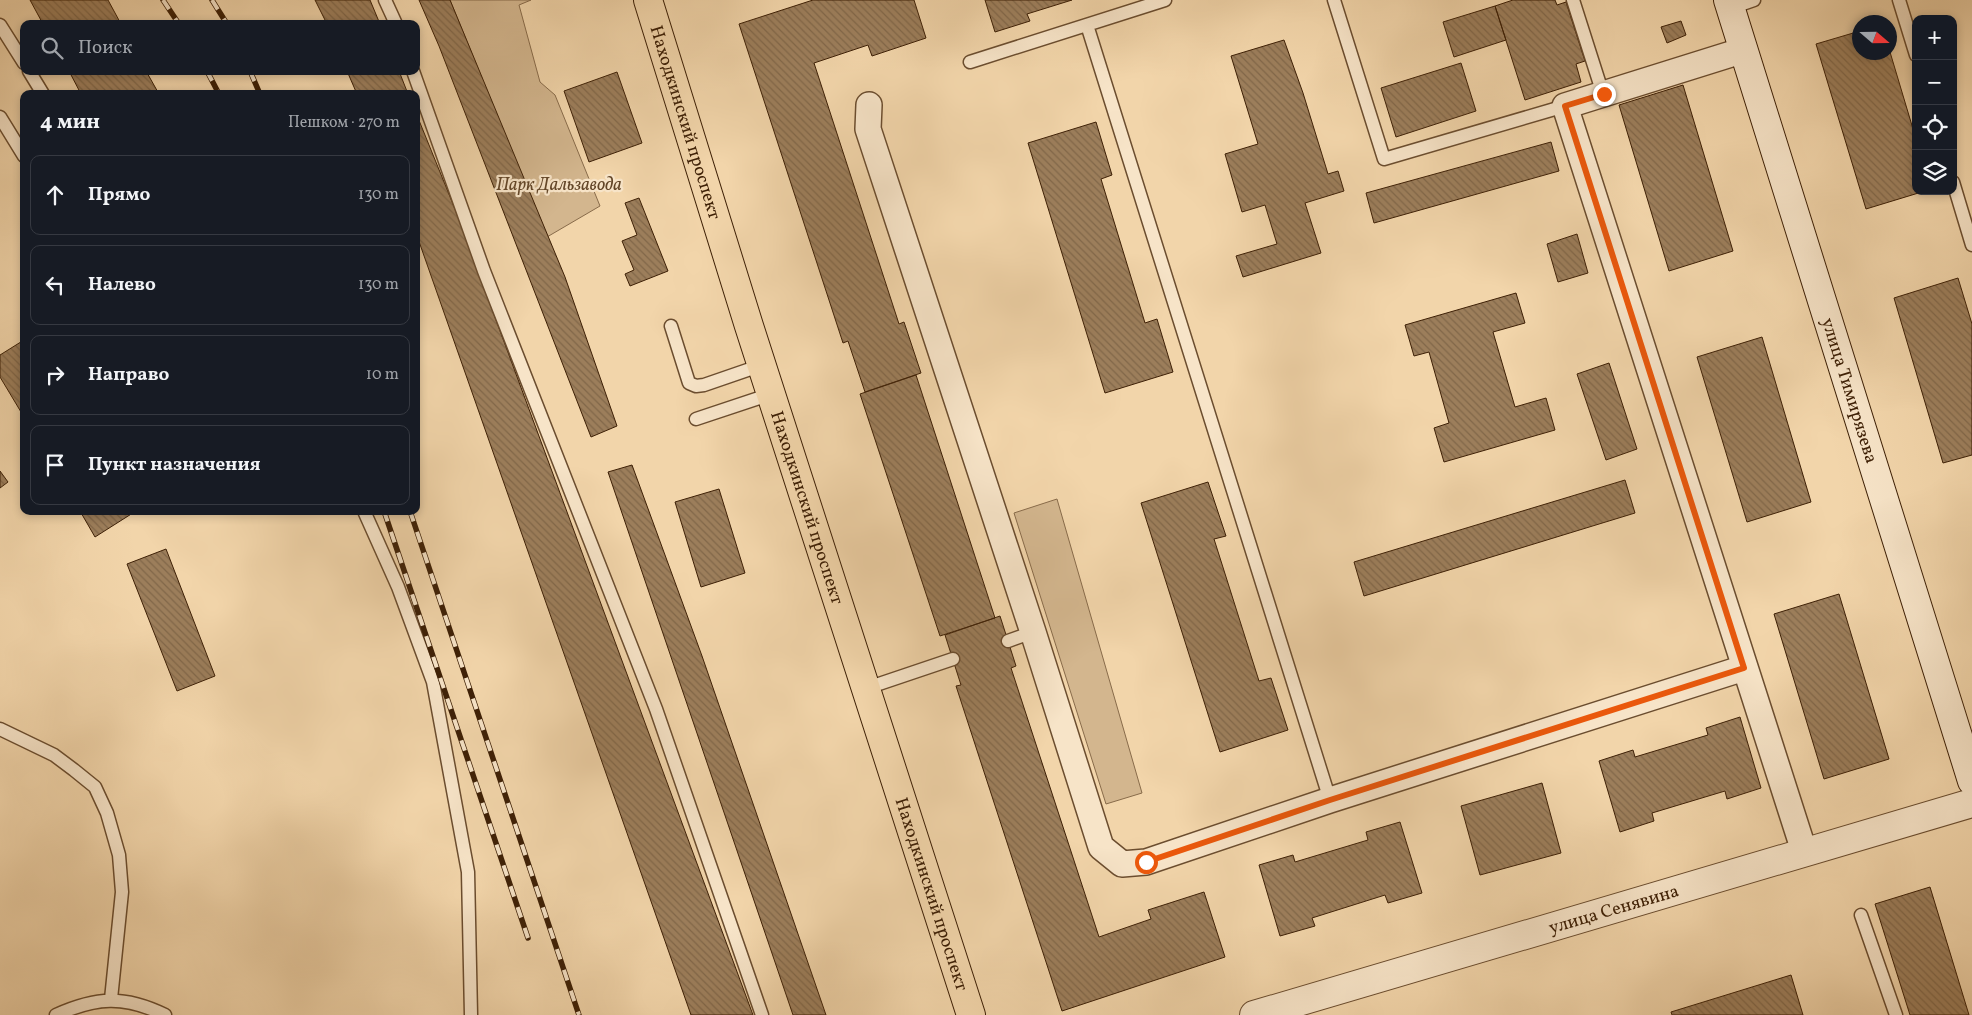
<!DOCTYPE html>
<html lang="ru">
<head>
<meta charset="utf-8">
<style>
	body { margin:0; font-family:Vollkorn,serif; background:#242831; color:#f1f3f6 }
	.controls { position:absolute; right:15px; top:15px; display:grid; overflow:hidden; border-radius:10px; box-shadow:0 2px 8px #0003 }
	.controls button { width:45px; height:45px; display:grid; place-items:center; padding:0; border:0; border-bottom:1px solid #363941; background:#171b24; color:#f1f3f6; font:25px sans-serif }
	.compass { position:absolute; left:1852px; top:15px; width:45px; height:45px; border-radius:50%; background:#171b24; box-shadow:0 2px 8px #0003; rotate:110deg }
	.stop { position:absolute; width:15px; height:15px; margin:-11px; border:4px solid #ea580c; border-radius:50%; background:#fff }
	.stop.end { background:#ea580c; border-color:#fff; box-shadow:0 1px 5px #0008 }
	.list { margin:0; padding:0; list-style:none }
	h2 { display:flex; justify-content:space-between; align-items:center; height:65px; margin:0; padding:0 20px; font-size:21px }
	h2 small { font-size:16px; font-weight:400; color:#9ea1a6 }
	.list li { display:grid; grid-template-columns:32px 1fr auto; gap:15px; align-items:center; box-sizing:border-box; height:80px; margin:0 10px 10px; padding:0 10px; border:1px solid #363941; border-radius:10px }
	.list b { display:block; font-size:19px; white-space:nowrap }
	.list em { font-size:16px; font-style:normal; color:#9ea1a6 }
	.icon { flex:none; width:28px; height:28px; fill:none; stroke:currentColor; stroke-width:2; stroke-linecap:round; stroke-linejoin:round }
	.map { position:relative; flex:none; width:1972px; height:1015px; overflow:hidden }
	.search { position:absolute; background:#171b24; box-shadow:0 2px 8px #0003; left:20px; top:20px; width:400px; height:55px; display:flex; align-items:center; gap:12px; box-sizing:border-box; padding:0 18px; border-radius:10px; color:#9ea1a6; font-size:19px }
	.panel { position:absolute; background:#171b24; box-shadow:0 2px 8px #0003; left:20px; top:90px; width:400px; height:425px; border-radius:10px }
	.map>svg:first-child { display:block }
	.park { fill:#d3b68e; stroke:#886b4a }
	.building { fill:url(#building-back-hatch); stroke:#3e2006 }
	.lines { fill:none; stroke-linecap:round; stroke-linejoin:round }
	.service-casing { stroke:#6b4d2f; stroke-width:15 }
	.minor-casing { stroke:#6b4d2f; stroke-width:28 }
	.tertiary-casing { stroke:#6b4d2f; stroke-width:30 }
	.secondary-casing { stroke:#3e2006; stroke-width:30 }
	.primary-casing { stroke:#3e2006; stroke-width:30 }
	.service { stroke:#f7e4c8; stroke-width:12 }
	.minor { stroke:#f7e4c8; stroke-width:25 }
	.tertiary { stroke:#f7e4c8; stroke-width:28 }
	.secondary { stroke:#f7e4c8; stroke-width:28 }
	.primary { stroke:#f2d5aa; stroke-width:28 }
	.rail-casing { stroke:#3e2006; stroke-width:5.5 }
	.rail { stroke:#f7e4c8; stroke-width:4; stroke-dasharray:11; stroke-linecap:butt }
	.route { stroke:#ea580c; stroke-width:6 }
	.labels { text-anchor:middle; stroke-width:4.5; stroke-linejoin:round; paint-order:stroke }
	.street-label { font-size:18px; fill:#3e2006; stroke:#f7e4c8 }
	.park-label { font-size:18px; font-style:italic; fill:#634628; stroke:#f7e4c8 }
</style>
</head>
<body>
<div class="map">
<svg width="1972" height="1015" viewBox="0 0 1972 1015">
	<defs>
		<pattern id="building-back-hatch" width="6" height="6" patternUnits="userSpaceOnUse" patternTransform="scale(1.25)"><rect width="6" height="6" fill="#9c7e5b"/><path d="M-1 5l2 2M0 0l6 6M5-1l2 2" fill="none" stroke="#816749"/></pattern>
	</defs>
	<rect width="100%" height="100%" fill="#f2d5aa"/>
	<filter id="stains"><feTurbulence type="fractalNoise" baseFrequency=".004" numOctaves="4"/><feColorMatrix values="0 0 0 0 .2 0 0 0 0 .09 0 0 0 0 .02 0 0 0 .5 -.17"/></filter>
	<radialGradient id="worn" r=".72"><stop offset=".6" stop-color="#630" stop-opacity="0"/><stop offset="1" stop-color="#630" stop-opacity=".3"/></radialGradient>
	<path class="park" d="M450,0H531L519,5L540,82L555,95L600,206L547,237Z
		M1057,499L1142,793L1106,804L1014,513Z"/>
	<path class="building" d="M30,0H108L121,24H43Z
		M315,0H370L380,24H327Z
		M419,0H450L565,277L617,426L591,437L439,46Z
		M813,0H914L926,38L872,56L868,45L814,63L899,324L904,322L921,373L865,392L848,341L843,343L739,24Z
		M985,0H1072L1027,14L1030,21L995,32Z
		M1513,0H1555L1557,5L1566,2L1585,61L1576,64L1581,82L1525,100L1495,6Z
		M1495,6L1506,40L1454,57L1443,22Z
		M1681,21L1686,35L1667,43L1661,27Z
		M1860,31V52H1890L1916,139V191H1925L1866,209L1816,44Z
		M1284,40L1303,93L1328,174L1338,171L1344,191L1305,203L1321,253L1243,277L1236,256L1277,244L1265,205L1242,212L1225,154L1258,144L1231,56Z
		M1461,63L1476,111L1396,137L1381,88Z
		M69,71H146L159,94H81Z
		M347,71H399L408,94H357Z
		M617,72L642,143L589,162L564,91Z
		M1683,85L1733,251L1669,271L1619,105Z
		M416,113L455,209L753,1015H691L416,233Z
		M1096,122L1112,175L1101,179L1145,323L1157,319L1173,372L1105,393L1028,143Z
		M1551,142L1559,171L1374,223L1366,193Z
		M639,198L668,271L630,286L625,274L634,270L622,241L637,235L625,203Z
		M1577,234L1588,273L1558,282L1547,244Z
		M1958,278L1972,324V455L1943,463L1894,298Z
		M1516,293L1525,323L1493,332L1515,407L1546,398L1555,430L1444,462L1434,428L1449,423L1429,352L1414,356L1405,325Z
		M1762,337L1811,502L1747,522L1697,357Z
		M24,340V417L0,377V355Z
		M1609,363L1637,449L1606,460L1577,374Z
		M916,375L995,618L940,636L860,394Z
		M632,465L702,656L826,1015H793L608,472Z
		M0,471L8,482L0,488Z
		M1625,480L1635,513L1364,596L1354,562Z
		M1208,482L1226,536L1214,539L1259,681L1271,678L1288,730L1220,752L1141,503Z
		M719,489L745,573L701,587L675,502Z
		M80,511H136L95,537Z
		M166,549L215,676L177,691L127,564Z
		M1839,594L1889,759L1824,779L1774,614Z
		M1000,616L1016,666L1011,668L1099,937L1151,919L1148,910L1204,892L1225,957L1062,1011L956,686L961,685L945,635Z
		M1740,717L1761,788L1727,799L1725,791L1652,813L1654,821L1620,832L1599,761L1633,750L1635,757L1708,735L1706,728Z
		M1542,783L1561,853L1480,875L1461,806Z
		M1400,822L1422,893L1388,903L1385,895L1312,918L1315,926L1280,936L1259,865L1293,855L1295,862L1368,840L1366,832Z
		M1930,887L1969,1015H1910L1875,904Z
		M1791,975L1803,1015H1672L1671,1012Z"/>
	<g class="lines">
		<defs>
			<path id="service" d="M385,0L396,24
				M1334,0L1384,159L1565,106
				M1573,0L1603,94
				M1899,0L1916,55
				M1731,8L1754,0
				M0,25L24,63
				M1087,25L1330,800
				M970,62L1165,0
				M29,71L43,94
				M413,71L484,271L656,709L762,1015
				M0,117L24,156
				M1953,182L1972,245
				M671,326L689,383L696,386L704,385L762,365
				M696,419L771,394
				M364,511L398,587L433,682L468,872L471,1015
				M1008,641L1033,632
				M867,688L953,659
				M0,729L54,755L74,770L95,787L107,813L119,855L122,892L111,999
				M1861,915L1896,1015
				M56,1015C96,997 124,995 165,1015"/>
			<path id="minor" d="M1744,50L1565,106L1804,851
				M869,105L868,129L1033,632L1101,847L1122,864L1146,862L1330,800L1744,668"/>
			<g id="tertiary">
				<path id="s1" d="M1254,1015L1972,803"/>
			</g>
			<g id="secondary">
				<path id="s2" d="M1728,0L1972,781"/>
			</g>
			<g id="primary">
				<path id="s3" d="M648,0L749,326L971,1015"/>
			</g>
		</defs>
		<use href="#service" class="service-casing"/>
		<use href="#minor" class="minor-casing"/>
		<use href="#tertiary" class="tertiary-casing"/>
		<use href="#secondary" class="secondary-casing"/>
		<use href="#primary" class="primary-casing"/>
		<use href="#service" class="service"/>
		<use href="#minor" class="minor"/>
		<use href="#tertiary" class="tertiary"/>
		<use href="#secondary" class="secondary"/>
		<use href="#primary" class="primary"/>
		<defs>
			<path id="rail" d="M163,0L179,24
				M212,0L227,24
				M207,71L219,94
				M250,71L260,94
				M384,511L528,938
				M410,511L579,1015"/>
		</defs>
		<use href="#rail" class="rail-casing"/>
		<use href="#rail" class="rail"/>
	</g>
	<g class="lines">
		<path class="route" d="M1146,862L1330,800L1744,668L1565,106L1604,94"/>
	</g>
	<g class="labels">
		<g class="street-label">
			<text dy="6" stroke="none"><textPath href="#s3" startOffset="128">Находкинский проспект</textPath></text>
			<text dy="6" stroke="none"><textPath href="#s2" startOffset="409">улица Тимирязева</textPath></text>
			<text dy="6" stroke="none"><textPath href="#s3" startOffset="532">Находкинский проспект</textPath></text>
			<text dy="6" stroke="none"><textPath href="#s3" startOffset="938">Находкинский проспект</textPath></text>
			<text dy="6" stroke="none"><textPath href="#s1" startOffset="375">улица Сенявина</textPath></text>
		</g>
		<g class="park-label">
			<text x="559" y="190">Парк Дальзавода</text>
		</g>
	</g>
	<rect width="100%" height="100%" filter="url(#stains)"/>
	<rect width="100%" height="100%" fill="url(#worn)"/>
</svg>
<div class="controls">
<button>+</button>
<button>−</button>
<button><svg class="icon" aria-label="locate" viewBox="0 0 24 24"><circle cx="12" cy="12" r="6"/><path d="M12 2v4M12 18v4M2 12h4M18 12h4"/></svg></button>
<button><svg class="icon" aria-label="layers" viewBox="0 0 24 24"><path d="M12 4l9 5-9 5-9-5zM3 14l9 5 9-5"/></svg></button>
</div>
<svg class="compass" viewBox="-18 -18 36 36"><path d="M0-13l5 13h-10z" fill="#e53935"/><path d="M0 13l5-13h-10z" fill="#9ea1a6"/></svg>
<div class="stop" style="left:1146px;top:862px"></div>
<div class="stop end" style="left:1604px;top:94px"></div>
<div class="search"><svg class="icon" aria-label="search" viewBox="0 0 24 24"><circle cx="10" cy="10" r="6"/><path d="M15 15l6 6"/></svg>Поиск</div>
<section class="panel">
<h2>4 мин<small>Пешком · 270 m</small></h2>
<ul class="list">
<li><svg class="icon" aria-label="ahead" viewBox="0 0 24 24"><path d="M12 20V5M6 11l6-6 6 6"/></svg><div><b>Прямо</b></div><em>130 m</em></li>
<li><svg class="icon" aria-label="left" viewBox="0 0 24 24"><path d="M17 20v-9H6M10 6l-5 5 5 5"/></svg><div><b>Налево</b></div><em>130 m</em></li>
<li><svg class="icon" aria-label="right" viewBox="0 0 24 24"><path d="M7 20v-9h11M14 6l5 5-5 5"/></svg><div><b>Направо</b></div><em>10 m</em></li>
<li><svg class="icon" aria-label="arrive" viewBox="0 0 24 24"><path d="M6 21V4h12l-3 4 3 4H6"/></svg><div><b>Пункт назначения</b></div></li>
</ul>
</section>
</div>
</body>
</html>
